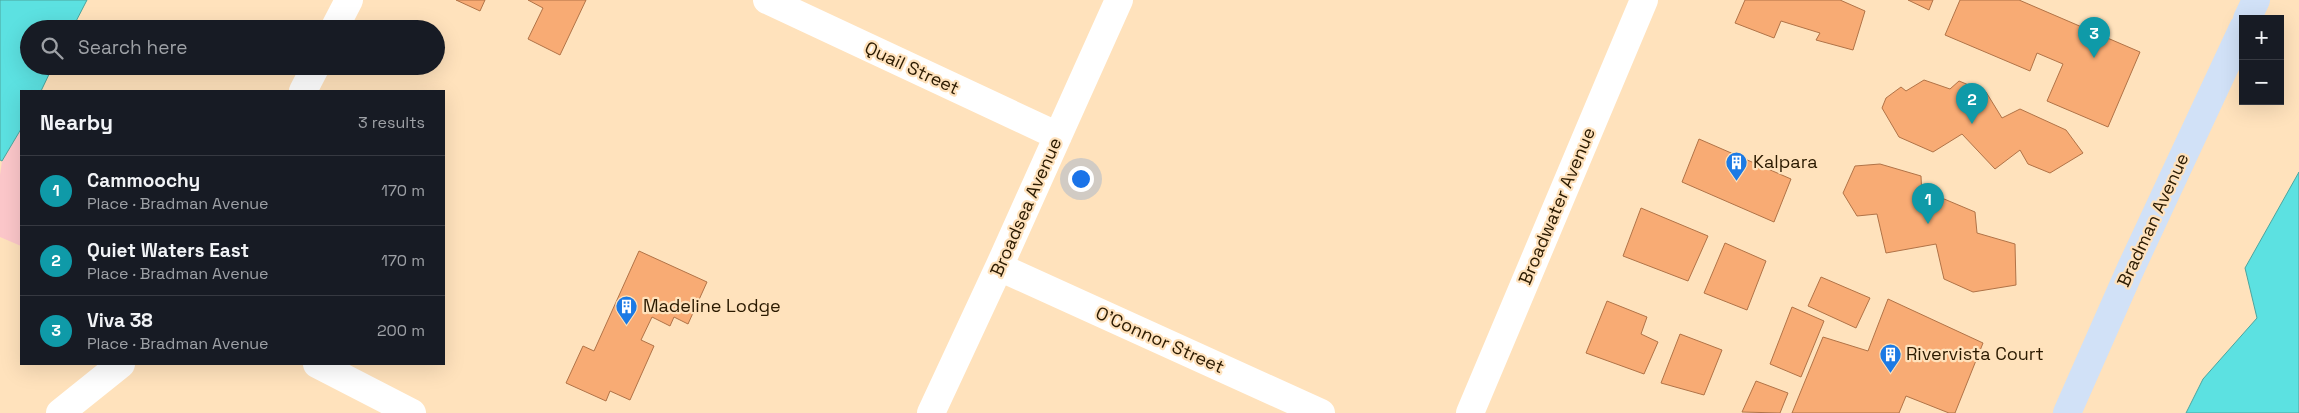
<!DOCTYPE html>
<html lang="en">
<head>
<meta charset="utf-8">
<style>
	body { margin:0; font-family:"Space Grotesk",sans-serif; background:#242831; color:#f1f3f6 }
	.controls { position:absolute; right:15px; top:15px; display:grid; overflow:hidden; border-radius:0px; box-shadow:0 5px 20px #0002 }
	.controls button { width:45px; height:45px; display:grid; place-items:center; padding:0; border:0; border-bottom:1px solid #363941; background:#171b24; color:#f1f3f6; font:25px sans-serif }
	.you { position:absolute; left:1080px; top:178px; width:18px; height:18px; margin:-12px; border:4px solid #fff; border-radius:50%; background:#1a73e8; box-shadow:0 0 0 8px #1a73e833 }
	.badge { display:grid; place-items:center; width:32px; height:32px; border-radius:50%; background:#0b8043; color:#fff; font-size:16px; font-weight:700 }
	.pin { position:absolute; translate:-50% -41px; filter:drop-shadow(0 1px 2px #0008) }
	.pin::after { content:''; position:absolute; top:26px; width:18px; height:15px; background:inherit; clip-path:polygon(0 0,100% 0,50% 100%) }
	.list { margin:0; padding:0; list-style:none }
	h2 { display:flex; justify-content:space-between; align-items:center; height:65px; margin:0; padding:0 20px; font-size:21px }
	h2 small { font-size:16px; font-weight:400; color:#9ea1a6 }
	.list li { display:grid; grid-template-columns:32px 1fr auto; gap:15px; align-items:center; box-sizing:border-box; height:70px; padding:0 20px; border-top:1px solid #363941 }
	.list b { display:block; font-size:19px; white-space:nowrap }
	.list p { margin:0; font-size:16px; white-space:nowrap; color:#9ea1a6 }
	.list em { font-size:16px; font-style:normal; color:#9ea1a6 }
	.icon { flex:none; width:28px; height:28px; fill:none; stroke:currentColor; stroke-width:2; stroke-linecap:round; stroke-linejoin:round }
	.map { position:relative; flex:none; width:2299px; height:413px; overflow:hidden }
	.search { position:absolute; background:#171b24; box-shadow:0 5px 20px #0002; left:20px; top:20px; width:425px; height:55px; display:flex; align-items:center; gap:12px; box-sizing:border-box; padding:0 18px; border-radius:28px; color:#9ea1a6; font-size:19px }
	.panel { position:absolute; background:#171b24; box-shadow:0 5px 20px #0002; left:20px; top:90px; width:425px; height:275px; border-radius:0px }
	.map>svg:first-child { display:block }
	.green { fill:#fcc7ca }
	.water { fill:#5ce1e1; stroke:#4da59e }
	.building { fill:#f8ab74; stroke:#b17347 }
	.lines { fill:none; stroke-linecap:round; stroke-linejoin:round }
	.minor { stroke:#fff; stroke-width:28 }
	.major { stroke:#d1e1f7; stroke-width:28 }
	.labels { text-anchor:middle; stroke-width:4.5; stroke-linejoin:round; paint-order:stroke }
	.street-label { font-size:18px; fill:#2b1a00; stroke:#ffe2bc }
	.poi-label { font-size:18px; fill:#2b1a00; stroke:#ffe2bc; text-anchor:start }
</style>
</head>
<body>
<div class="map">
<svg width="2299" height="413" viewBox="0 0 2299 413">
	<rect width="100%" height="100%" fill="#ffe2bc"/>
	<path class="green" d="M21,129V246L0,237V175L2,161Z"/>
	<path class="water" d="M0,0H87L72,29H29V66H53L41,91H21V129L2,161L0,160Z
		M2299,172V413H2186L2203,379L2257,318L2245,268Z"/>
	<path class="building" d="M456,0H485L480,11Z
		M528,0H586L560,55L528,39L543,8Z
		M1745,0H1840L1865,11L1853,50L1816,40L1820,33L1781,21L1774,38L1735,23Z
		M1908,0H1933L1929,10Z
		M1960,0H2019L2140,52L2108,127L2047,101L2063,64L2037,53L2030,71L1945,35Z
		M1924,80L1950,89L1959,81L1986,92L2002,118L2020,109L2066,130L2083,153L2050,173L2028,164L2020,150L1995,169L1962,134L1933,152L1899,137L1882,108L1886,98L1901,87L1906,91Z
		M1699,139L1791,179L1774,222L1682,182Z
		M1880,164L1921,176L1922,198L1937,196L1975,212L1977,233L2015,244L2016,285L1973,292L1944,279L1936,244L1886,253L1877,214L1857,216L1843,193L1855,166Z
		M1641,208L1708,236L1688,281L1623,256Z
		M1725,243L1766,261L1747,310L1704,293Z
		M639,251L707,282L688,324L674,317L670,326L652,317L641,340L654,346L630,400L610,391L606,401L566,383L583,346L594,351Z
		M1821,277L1870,298L1856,328L1808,306Z
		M1888,299L1983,343L1955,413H1949L1906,396L1899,413H1792L1823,337L1868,351Z
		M1607,301L1647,317L1641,334L1658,342L1644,374L1586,353Z
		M1792,307L1824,321L1801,377L1770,364Z
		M1680,334L1722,350L1704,395L1661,383Z
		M1756,381L1788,393L1780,413L1742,412Z"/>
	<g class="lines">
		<path class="minor" d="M767,0L1058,136
			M334,29L349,0
			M303,91L316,66
			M999,267L1321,413
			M317,364L412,413
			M60,413L121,364
			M931,413L999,267L1119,0
			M1470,413L1644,0"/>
		<path class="major" d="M2247,19L2256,0
			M2067,413L2131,268L2243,28"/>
	</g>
	<defs>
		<symbol id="building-pin" viewBox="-11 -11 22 30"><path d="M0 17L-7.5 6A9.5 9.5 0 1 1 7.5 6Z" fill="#1c7ae4" stroke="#ffe2bc"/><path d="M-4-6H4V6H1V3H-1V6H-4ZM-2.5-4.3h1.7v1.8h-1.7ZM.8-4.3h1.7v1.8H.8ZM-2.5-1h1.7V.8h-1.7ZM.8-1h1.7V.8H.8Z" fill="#fff"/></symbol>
	</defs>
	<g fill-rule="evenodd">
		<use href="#building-pin" x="1724" y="150" width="25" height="34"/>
		<use href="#building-pin" x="614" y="294" width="25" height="34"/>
		<use href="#building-pin" x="1878" y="342" width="25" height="34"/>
	</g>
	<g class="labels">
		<g class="street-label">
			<text transform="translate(912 68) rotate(25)" y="6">Quail Street</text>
			<text transform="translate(1557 206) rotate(-67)" y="6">Broadwater Avenue</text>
			<text transform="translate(1026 207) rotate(-66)" y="6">Broadsea Avenue</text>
			<text transform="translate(2153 220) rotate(-65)" y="6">Bradman Avenue</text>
			<text transform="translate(1160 340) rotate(24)" y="6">O'Connor Street</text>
		</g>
		<g class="poi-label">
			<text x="1753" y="168">Kalpara</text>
			<text x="643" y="312">Madeline Lodge</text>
			<text x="1906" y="360">Rivervista Court</text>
		</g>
	</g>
</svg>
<div class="controls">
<button>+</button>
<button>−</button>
</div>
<div class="you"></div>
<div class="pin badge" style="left:1928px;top:224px;background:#0f9aa8">1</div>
<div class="pin badge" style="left:1972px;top:124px;background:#0f9aa8">2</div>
<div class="pin badge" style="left:2094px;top:58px;background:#0f9aa8">3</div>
<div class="search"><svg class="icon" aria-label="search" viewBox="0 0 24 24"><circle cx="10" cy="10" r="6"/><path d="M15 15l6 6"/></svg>Search here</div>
<section class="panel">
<h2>Nearby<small>3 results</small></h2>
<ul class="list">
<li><span class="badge" style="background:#0f9aa8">1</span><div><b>Cammoochy</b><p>Place · Bradman Avenue</p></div><em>170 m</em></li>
<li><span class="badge" style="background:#0f9aa8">2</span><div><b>Quiet Waters East</b><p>Place · Bradman Avenue</p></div><em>170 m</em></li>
<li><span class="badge" style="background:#0f9aa8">3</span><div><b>Viva 38</b><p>Place · Bradman Avenue</p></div><em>200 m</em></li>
</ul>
</section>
</div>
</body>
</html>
